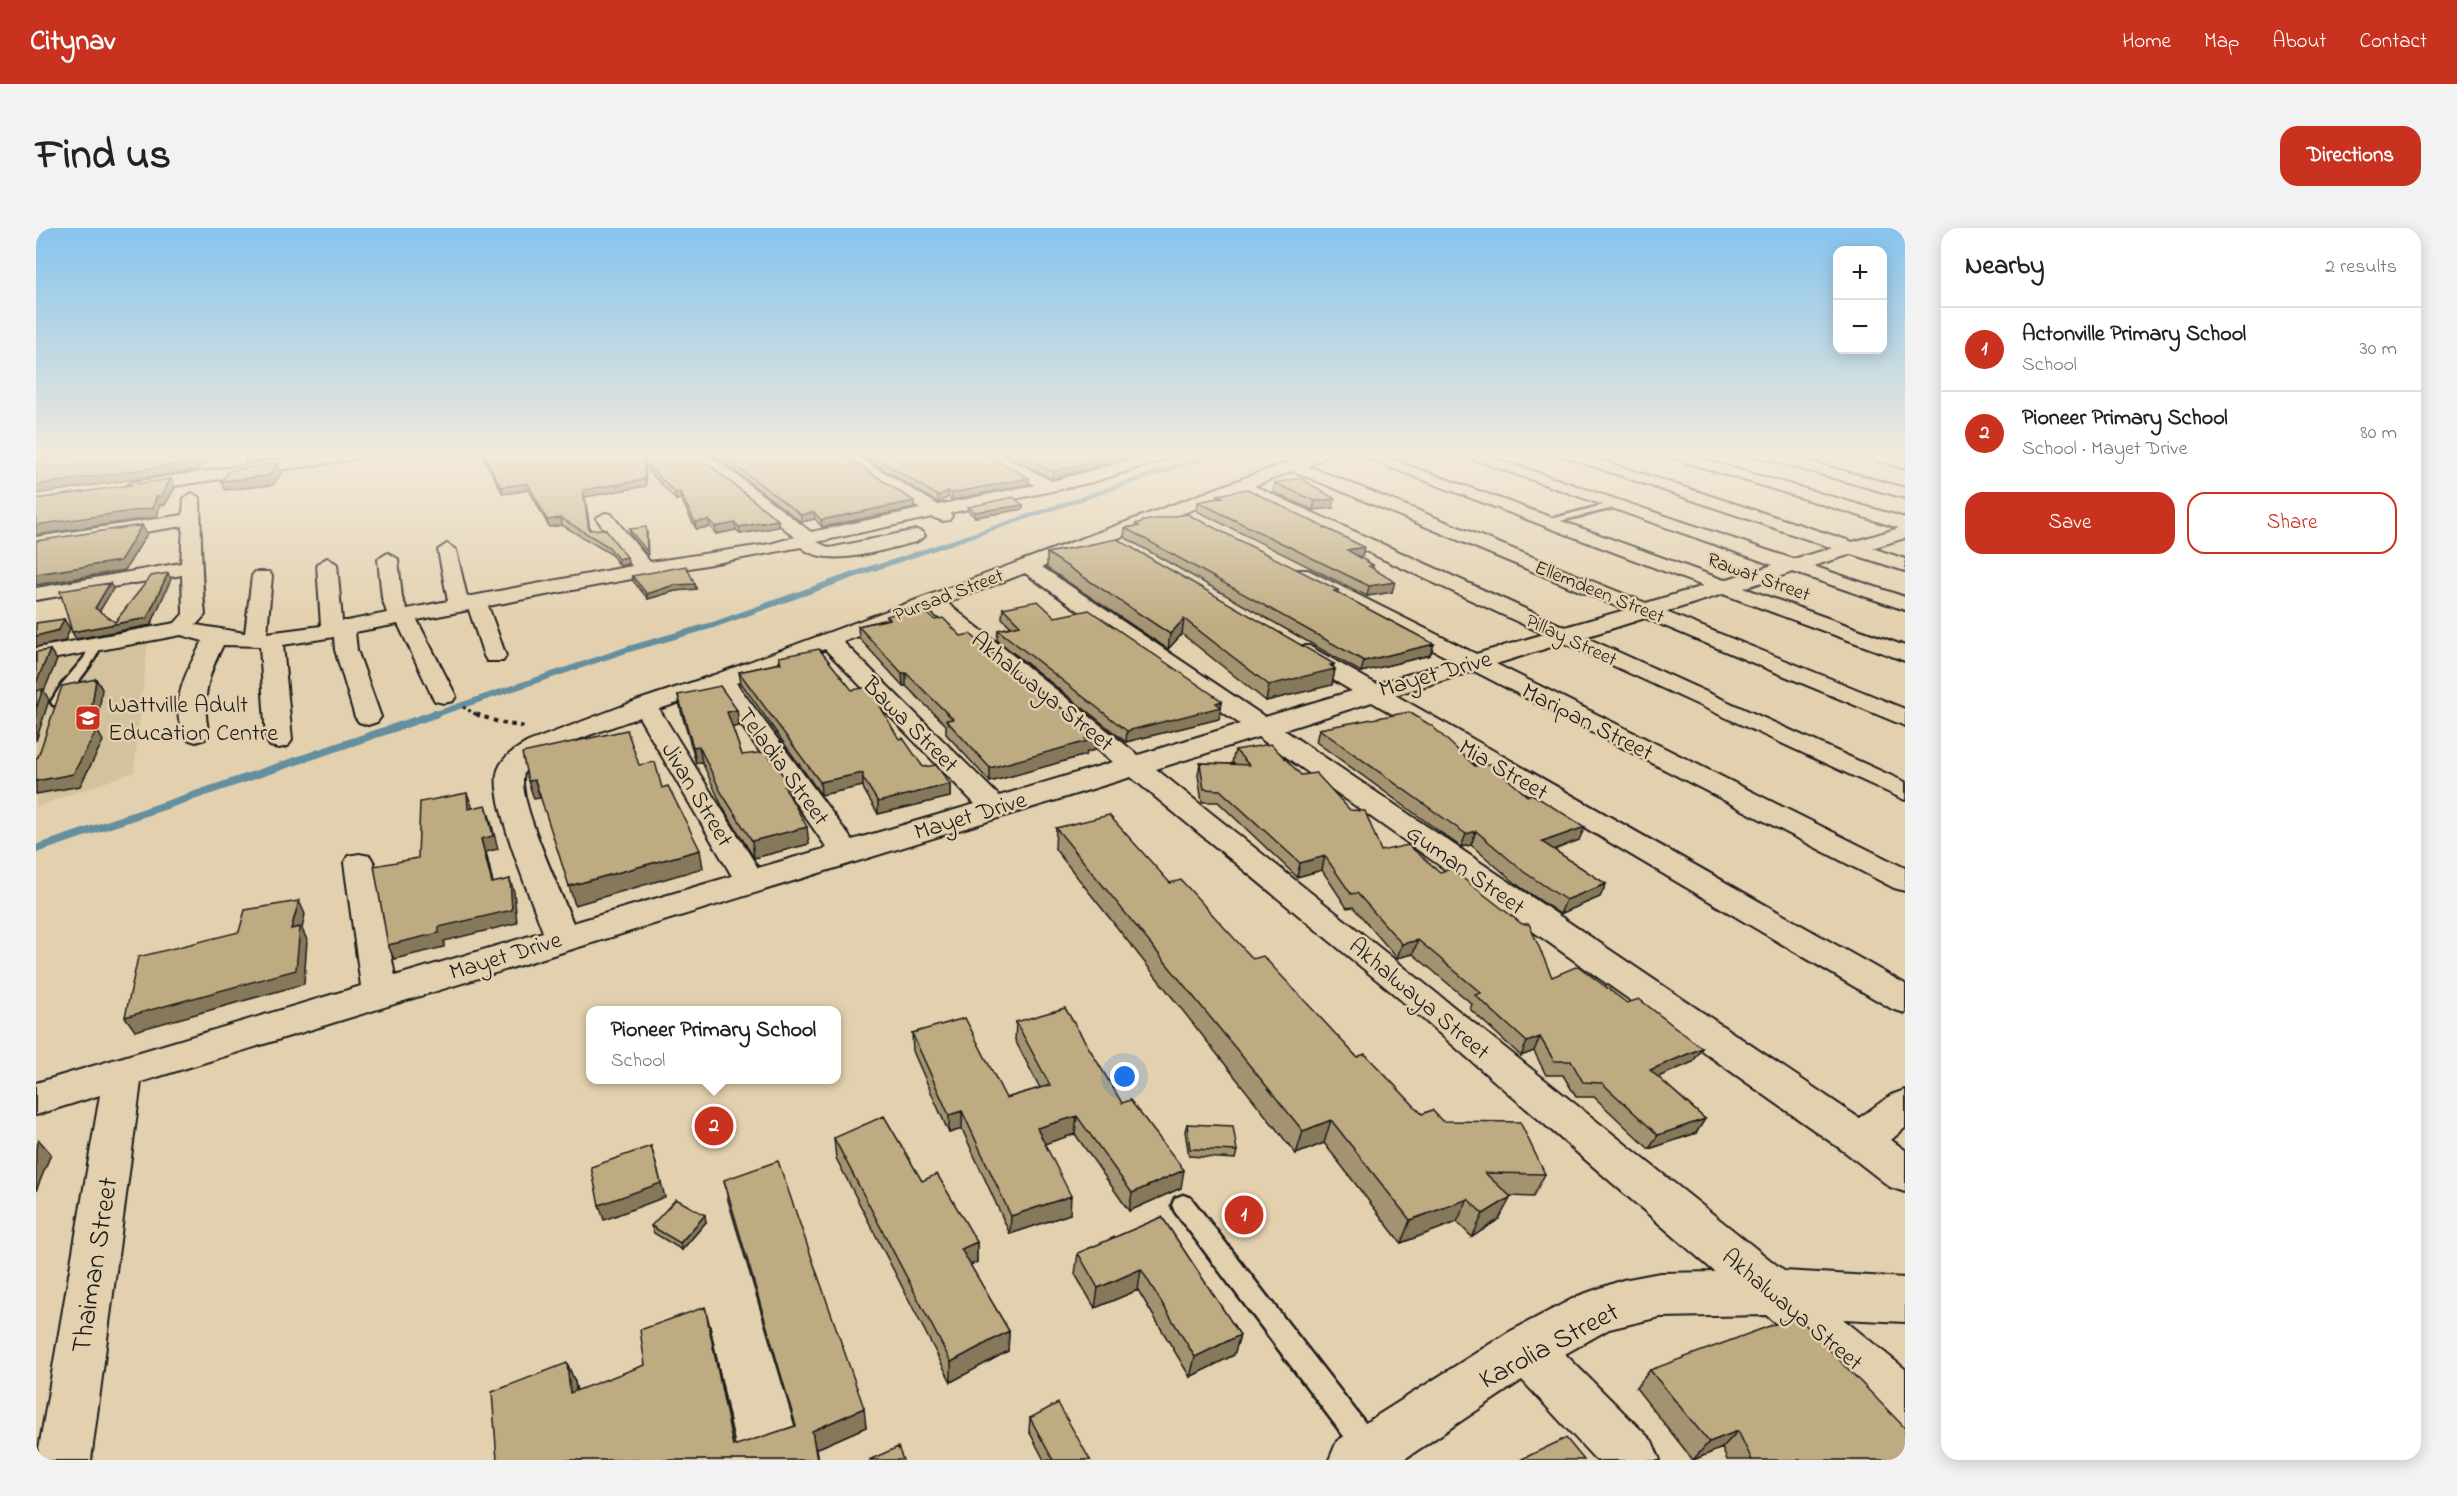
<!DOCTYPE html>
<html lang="en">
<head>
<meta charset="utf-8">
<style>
	body { margin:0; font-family:"Indie Flower",sans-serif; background:#f2f2f2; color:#222 }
	.controls { position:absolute; right:18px; top:18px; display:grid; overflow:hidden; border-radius:12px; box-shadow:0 3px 15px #0003 }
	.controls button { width:54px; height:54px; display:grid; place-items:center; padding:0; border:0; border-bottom:2px solid #e0e0e0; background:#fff; color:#222; font:30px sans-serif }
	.you { position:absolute; left:1089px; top:849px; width:21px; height:21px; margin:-15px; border:4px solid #fff; border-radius:50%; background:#1a73e8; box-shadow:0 0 0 9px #1a73e833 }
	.badge { display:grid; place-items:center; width:39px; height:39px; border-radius:50%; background:#c8321e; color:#fff; font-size:20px; font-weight:700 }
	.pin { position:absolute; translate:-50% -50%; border:3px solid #fff; box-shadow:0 2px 6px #0006 }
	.popup { position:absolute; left:550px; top:778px; width:255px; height:78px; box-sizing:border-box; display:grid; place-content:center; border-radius:12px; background:#fff; filter:drop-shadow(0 2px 4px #0005); font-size:20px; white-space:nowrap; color:#767676 }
	.popup b { font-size:22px; color:#222 }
	.popup::after { content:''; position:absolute; left:50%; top:100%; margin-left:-12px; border:12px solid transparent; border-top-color:#fff }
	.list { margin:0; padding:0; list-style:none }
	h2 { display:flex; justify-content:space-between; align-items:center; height:78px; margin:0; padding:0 24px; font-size:26px }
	h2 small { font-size:20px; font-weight:400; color:#767676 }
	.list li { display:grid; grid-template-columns:39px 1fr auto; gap:18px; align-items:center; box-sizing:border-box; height:84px; padding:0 24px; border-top:2px solid #e0e0e0 }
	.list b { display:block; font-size:22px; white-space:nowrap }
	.list p { margin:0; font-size:20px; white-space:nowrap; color:#767676 }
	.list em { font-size:20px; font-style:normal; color:#767676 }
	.actions { display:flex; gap:12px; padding:18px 24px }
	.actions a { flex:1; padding:14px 0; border:2px solid #c8321e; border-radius:18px; text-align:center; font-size:21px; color:#c8321e }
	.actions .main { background:#c8321e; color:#fff }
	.map { position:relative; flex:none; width:1869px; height:1232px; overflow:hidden; border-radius:18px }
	header { display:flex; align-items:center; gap:36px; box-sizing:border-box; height:84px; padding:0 30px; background:#c8321e; color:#fff }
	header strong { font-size:28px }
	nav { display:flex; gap:33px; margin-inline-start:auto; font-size:21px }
	.intro { display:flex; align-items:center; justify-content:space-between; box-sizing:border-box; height:144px; padding:0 36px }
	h1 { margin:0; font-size:42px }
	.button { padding:15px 27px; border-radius:18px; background:#c8321e; color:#fff; font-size:21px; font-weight:700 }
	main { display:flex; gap:36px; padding:0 36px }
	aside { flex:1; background:#fff; border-radius:18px; box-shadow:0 3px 15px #0003 }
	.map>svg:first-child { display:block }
	.built { fill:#d4c29d }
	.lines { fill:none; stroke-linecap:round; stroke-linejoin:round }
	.stream-far2 { stroke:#648f9f; stroke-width:4.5 }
	.stream-far1 { stroke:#648f9f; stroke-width:6 }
	.stream { stroke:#648f9f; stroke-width:8 }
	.lane-casing { stroke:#1c1c1c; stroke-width:5 }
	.street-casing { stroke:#1c1c1c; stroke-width:4 }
	.path-far1 { stroke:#1c1c1c; stroke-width:3; stroke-dasharray:3 3; stroke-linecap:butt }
	.path { stroke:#1c1c1c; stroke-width:4; stroke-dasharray:4.5 4.5; stroke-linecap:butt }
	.lane { fill:#e3d0ae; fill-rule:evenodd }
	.street { fill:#e3d0ae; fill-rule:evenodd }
	.wall { fill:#a4936f; stroke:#1c1c1c; stroke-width:1.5 }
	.shaded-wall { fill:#86785a; stroke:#1c1c1c; stroke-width:1.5 }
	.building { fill:#bfab81; stroke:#1c1c1c; stroke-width:1.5 }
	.labels { text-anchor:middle; stroke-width:5; stroke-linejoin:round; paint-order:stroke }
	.far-street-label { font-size:20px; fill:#1c1c1c; stroke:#e3d0ae }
	.street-label { font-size:24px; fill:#1c1c1c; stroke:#e3d0ae }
	.poi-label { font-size:24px; fill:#1c1c1c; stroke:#e3d0ae; text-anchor:start }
	.near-street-label { font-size:28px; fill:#1c1c1c; stroke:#e3d0ae }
</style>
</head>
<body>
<header>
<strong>Citynav</strong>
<nav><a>Home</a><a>Map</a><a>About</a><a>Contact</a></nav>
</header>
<div class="intro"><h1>Find us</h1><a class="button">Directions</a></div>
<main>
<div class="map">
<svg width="1869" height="1232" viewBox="0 0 1869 1232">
	<rect width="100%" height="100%" fill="#e3d0ae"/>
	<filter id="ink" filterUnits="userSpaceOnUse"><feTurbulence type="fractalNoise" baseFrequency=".0167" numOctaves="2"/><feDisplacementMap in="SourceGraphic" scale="12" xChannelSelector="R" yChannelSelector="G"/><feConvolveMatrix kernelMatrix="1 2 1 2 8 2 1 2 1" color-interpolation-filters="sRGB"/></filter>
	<g filter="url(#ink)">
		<path class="built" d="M112,413L98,544L0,579V435Z"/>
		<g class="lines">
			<path class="stream-far2" d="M836,341L1181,225"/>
			<path class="stream-far1" d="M394,488L593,421L677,397L840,339"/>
			<path class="stream" d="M0,621L399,486"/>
			<defs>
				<path id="lane" d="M1579,274L1582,275V279L1511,296L1507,293Z
					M60,412L66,415C58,438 38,456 25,477H17L15,474L26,456L48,430L56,413Z
					M1147,967L1155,970L1340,1209L1344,1218L1340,1227L1331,1231L1322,1227L1139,984L1136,977L1139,970Z"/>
				<path id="street" d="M291,225H332L325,230L97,264L89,259L97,254Z
					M654,225H671L775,304L884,281L798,225H816L902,277L999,257L940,225H960L1016,253L1123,225H1148L1057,254L914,285L916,288L913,292L907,293L896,289L781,314L794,320L880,302L886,304L889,308L880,314C847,321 793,342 765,319L452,378L470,428L467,433H451L448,428L433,382L381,392L420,468L417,473L408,475L399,473L396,468L362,396L319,404L321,422L345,489L341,494L332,497L323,494L319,489L299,422L298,409L247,417L256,512L252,518L243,520L234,518L230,512L224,418L187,417C171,448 165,472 173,506L169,511L160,514L151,511C130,481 151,441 167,413L145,407L0,434V420L139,395L147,386L146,347L0,372V360L145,335L147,298L0,321V309L147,287L148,270L156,265L164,270C165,308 165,348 169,387L160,397L209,405L216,348L219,344H233L236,348L231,405L285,398L281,336L291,330L301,336L306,393H311L351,385L346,370L342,331L352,325L362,331L366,370L371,381L412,373L402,322L411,316L420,322L431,369L596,338L560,290L569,285L575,286L614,334L734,316L759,309Z
					M1276,225H1298L1272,238L1610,375L1667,358L1316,225H1338L1688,352L1737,337L1420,225H1443L1757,331L1797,320L1518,225H1542L1817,314L1863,300L1620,225H1645L1869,290V310L1836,320L1869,331V343L1816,326L1777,338L1869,369V382L1757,344L1708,360L1869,418V433L1687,366L1630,384L1869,481V498L1609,390L1549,409L1869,554V572L1528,415L1460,436L1869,640V663L1858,660L1438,443L1359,467L1869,756V785L1856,781L1336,474L1248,502L1823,890L1855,867L1869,862V900L1855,912L1869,922V964L1854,959L1809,924L1222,509L1120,541L1748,1043L1869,1050V1094L1807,1091L1869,1141V1200L1851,1192L1730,1087L1624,1089L1573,1101L1529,1126L1616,1213L1624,1232H1560L1486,1152L1367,1232H1293L1301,1213L1473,1104L1542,1068L1587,1052L1624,1045L1679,1044L1358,766L1095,549L105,854L55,1232H1L64,867L0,887V855L325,758L308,635L312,628L323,626L334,628L338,635L359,748L507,704C496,672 452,570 462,542C467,528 480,521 492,514L600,473L678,447ZM1257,243L1589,382L1529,399L1218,258ZM1203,264L1508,406L1440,426L1272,342H1258L1255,346L1258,350L1418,433L1340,456L1273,418H1257L1254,423L1257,428L1316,463L1229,489L1006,339ZM989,345L1204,496L1102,527L911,375ZM893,382L1077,534L963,568L807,414ZM789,421L939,576L816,612L700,455ZM681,462L791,620L722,640L623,481ZM603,489L696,648L537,695C525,664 486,582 487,552C487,547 489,540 494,536C509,520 579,499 603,489Z
					M1717,225H1743L1869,260V270L1719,228Z
					M1819,225H1846L1869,231V241Z"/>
			</defs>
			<use href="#lane" class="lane-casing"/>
			<use href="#street" class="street-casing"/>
			<path class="path-far1" d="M427,479L443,488"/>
			<path class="path" d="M440,486L465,495L490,499"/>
			<use href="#lane" class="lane"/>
			<use href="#street" class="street"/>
		</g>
		<path class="wall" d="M445,225H658L742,292V299L704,306L700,302L680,306L674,299L660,301L645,271L640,272L609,239L610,258L549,269L554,302L569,301L592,336L584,338L575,326L526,297L513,299L493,262L467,266Z
			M675,225H804L878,280L786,299L779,291L765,294Z
			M821,225H948L993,256L916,272L912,269L902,275Z
			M966,225H1106L1016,251Z
			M1239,255L1297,280L1277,282L1237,264Z
			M1182,267L1326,328L1322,329L1337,337V341L1356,364L1331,368L1161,283L1162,274L1181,270Z
			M932,279L987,281L939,289L932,283Z
			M1100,296L1302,362V365L1398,416L1394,427L1325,444L1088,309L1089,300L1100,298Z
			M593,301L611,304L612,328L594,306Z
			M1011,325L1297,440L1299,441L1296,457L1230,473L1146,406L1132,421L1011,340Z
			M596,348L659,356L660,361L639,363L612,371L597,353Z
			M967,380L1019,389L1186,473L1183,491L1090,514L961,412L962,402L975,399L966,390Z
			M851,388L899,392L925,408L1059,522L1051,524L1050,527L954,554L910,506V497L870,458H867L823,410L822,398L851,391Z
			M743,429L816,462L863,511L887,539L914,556V569L842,586L828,562L827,558L785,567L705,455L703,444L743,435Z
			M642,467L701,482L703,498L696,499L706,527L754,557L755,571L773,616L718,630L687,580L666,534L660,535L645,483Z
			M1283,501L1439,538L1543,612L1518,622L1570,656L1564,669L1524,686L1483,658L1435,617L1425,619L1280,514Z
			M1199,522L1265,547L1345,623L1516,749L1657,834L1622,849L1669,891L1660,905L1613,921L1558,869H1540L1527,847H1510L1498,823L1485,828L1434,781L1436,776L1377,726L1361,730L1317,679L1311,680L1286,642L1261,649L1182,574H1166L1162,547L1164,535L1198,536L1196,534Z
			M1020,600L1134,655L1217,731L1321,829L1386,886L1406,893L1509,946L1497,969L1474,968L1463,991L1436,1009L1421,994L1365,1015L1288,915L1260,926L1019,621Z
			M980,794L1086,875L1145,960L1093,983L1039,906L1008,916L1034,986L974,1006L926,901L913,905L877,823L876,805L970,870L1004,860L979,812Z
			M1151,896L1201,923L1199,931L1153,928L1149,903Z
			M798,910L886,953L941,1014V1034L934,1037L973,1103L972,1123L915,1154L800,930Z
			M688,952L830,1199L780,1221L782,1232H461L531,1135L539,1154L541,1163L609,1137L674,1099L699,1218L759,1198L692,972Z
			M1126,989L1204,1107L1198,1127L1154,1149L1102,1062L1059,1080L1039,1046L1042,1025Z
			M670,994L646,1022L618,1005L615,998Z
			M1614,1142L1869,1232H1691L1686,1220L1657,1232L1600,1160Z
			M994,1190L1054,1232H1008L993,1203Z"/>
		<path class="shaded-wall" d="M167,225H180L160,242L0,266V257Z
			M236,225H273L210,235L208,230Z
			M1084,225H1106L1016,251L1017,244Z
			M608,233L610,258L549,269L555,309L547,262Z
			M242,235L246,244L237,257L189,262L185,253Z
			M993,250V256L916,272V265Z
			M135,251L139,260L129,277H124L121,289L0,307V297L120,269Z
			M492,255L493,262L467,266L465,259Z
			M912,263V269L902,275V268Z
			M644,264L645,271L640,272L639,265Z
			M1299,271L1297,280L1277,282L1279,273Z
			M878,273V280L786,299L785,292Z
			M987,277V281L939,289V284Z
			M778,284L779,291L765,294V287Z
			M525,290L526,297L513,299L511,292Z
			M673,292L674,299L660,301L659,294Z
			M742,292V299L704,306L703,299Z
			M699,295L700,302L680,306L679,299Z
			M106,297L111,306L89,342L0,357V346Z
			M1328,319L1326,328L1309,332L1311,322Z
			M591,329L592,336L584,338L582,331Z
			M132,345L135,351L115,397L40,411L36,404L111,390Z
			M1359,354L1356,364L1331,368L1333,358Z
			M74,355L77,361L62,386L59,380Z
			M659,356L660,361L639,363L612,371L611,366L638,357Z
			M28,391L34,401L29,413L0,419V408Z
			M1148,391L1146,406L1132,421L1134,406Z
			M1398,416L1394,427L1325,444L1328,433Z
			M14,422L21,432L8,463L13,472L0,513V455Z
			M1298,436L1297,442L1299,441L1296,457L1230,473L1233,457Z
			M866,445H870V458H867Z
			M60,451L66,461L61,502L67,513L44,558L0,566V553L52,503Z
			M1186,473L1183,491L1090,514L1091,503Z
			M701,482L703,498L693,500L691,484Z
			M1060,508L1059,522L1051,524L1050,527L954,554V540Z
			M663,518L666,534L660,535L657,519Z
			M827,545V558L785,567L784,554Z
			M499,552L504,570L498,571L492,553Z
			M914,556V569L842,586V574Z
			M754,557L756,573L748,558Z
			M431,565L436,578V594L432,581Z
			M450,577L454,590L462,621L450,624L460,668L456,655L445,611Z
			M771,599L773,616L718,630L716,613Z
			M1549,599L1543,612L1501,628L1506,614Z
			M1440,603L1435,617L1425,619L1430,606Z
			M664,622L667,640L539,677L533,658Z
			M1289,628L1286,642L1261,649L1264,635Z
			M474,651L478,664L481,695L408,713V719L358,731L352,717L403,699Z
			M1570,656L1564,669L1524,686L1530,672Z
			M263,673L269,686L266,701L271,712L268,756L99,803L89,789L255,701Z
			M1382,712L1377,726L1361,730L1366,716Z
			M1504,809L1498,823L1485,828L1491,814Z
			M1666,820L1657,834L1606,856L1614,842Z
			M926,883V901L913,905V887Z
			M1041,888L1039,906L999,919L1001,900Z
			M1669,891L1660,905L1613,921L1622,907Z
			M1295,892L1288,915L1260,926L1267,903Z
			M3,912L15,926L0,963V920Z
			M615,918L629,969L568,992L563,977Z
			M1148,942L1145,960L1093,983L1096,965Z
			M1035,968L1034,986L974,1006L975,988Z
			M1475,969L1463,991L1436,1009L1447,986Z
			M1432,971L1421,994L1365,1015L1374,992Z
			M669,987L670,994L646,1022L644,1015Z
			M941,1014V1034L926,1041L925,1021Z
			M1105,1041L1102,1062L1059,1080L1062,1060Z
			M669,1079L674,1099L702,1232L697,1218Z
			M973,1103L972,1123L915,1154V1134Z
			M1204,1107L1198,1127L1154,1149L1159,1129Z
			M531,1135L539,1154L543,1184L534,1165Z
			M828,1180L830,1199L780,1221L781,1232L776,1203Z
			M1702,1203L1686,1220L1657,1232L1673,1214Z"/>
		<path class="building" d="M54,225H167L157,234L0,257V233Z
			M211,225H236L208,230Z
			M447,225H658L742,292L703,299L699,295L679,299L673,292L659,294L644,264L639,265L608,233V252L547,262L553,302L569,301L591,329L582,331L573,319L525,290L511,292L492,255L465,259Z
			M683,225H804L878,273L785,292L778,284L765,287Z
			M831,225H948L993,250L916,265L912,263L902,268Z
			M979,225H1084L1017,244Z
			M242,235L233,248L185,253L194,242Z
			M1264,250L1299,271L1279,273L1239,255Z
			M135,251L125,268L120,269L117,280L0,297V271Z
			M1211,261L1328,319L1311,322L1337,337L1333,338L1359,354L1333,358L1162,274L1187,269L1182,267Z
			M977,269L987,277L939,284L932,279Z
			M1151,286L1302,362L1298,363L1398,416L1328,433L1089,300L1103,298L1100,296L1108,293Z
			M106,297L84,333L0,346V313Z
			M610,299L611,323L593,301Z
			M1081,311L1298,436L1294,437L1299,441L1233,457L1148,391L1134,406L1011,325Z
			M650,338L659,356L638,357L611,366L596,348Z
			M132,345L111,390L36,404L24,363L74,355L59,380L79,394L115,348Z
			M1002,373L1019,389L1053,382L1186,473L1180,475L1185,479L1091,503L962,402L984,397L967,380Z
			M882,378L899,392L907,390L925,408L934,406L1060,508L1049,511L1052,513L954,540L910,492L917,491L870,445H866L822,398L854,391L851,388Z
			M28,391L23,402L0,408V395Z
			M783,421L816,462L833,459L863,511L867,510L887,539L900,537L914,556L842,574L827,550V545L784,554L703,444L745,435L743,429Z
			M14,422L0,455V424Z
			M60,451L52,503L61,502L37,546L0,553V530L2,529L26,458Z
			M684,458L701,482L691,484L706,527L730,524L754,557L748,558L771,599L716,613L685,564L663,518L657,519L642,467Z
			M7,461L0,481V463Z
			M1373,484L1396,498L1439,538L1455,536L1491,568L1496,566L1549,599L1506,614L1570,656L1530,672L1488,644L1440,603L1430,606L1283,501Z
			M591,502L603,537L619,534L626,560L632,558L664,622L533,658L499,552L492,553L486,525Z
			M1235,516L1265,547L1280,545L1314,582L1329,583L1345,623L1372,617L1404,644L1415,641L1486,696H1493L1516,749L1542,738L1591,775L1603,771L1666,820L1614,842L1669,891L1622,907L1566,855L1547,854L1535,833H1518L1504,809L1491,814L1439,767L1445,765L1382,712L1366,716L1321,665L1315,666L1289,628L1264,635L1184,562L1168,561L1164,535L1213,537L1199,522Z
			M431,565L432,581L450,577L457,608L445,611L456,655L474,651L476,682L403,699V705L352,717L338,638L382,630L384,574Z
			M1073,587L1134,655L1145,652L1217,731L1227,728L1321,829L1329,826L1386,886L1396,882L1406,893L1484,894L1509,946L1449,945L1475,969L1447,986L1432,971L1374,992L1295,892L1267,903L1020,600Z
			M263,673L255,701L264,699L260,742L89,789L102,729L203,704L209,682Z
			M1029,780L1086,875L1094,872L1148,942L1096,965L1041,888L1001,900L1035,968L975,988L926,883L913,887L876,805L929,790L970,870L1014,857L980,794Z
			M848,888L886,953L901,946L941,1014L925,1021L973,1103L915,1134L798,910Z
			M1151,896L1197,898L1201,923L1154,921Z
			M615,918L625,955L563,977L555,939Z
			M742,933L828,1180L776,1203L781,1232H461L456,1164L531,1135L534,1165L609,1137L604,1102L669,1079L697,1218L760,1198L688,952Z
			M640,971L669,987L644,1015L615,998Z
			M1126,989L1204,1107L1159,1129L1105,1041L1062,1060L1042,1025Z
			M1761,1088L1869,1200V1232H1716L1702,1203L1673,1214L1614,1142Z
			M1022,1175L1054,1232H1017L994,1190Z
			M1530,1210L1548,1232H1484Z
			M862,1219L867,1232H833Z"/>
	</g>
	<linearGradient id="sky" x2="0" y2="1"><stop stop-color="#86c4ee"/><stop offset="0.57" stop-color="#f2eadb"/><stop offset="1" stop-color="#f2eadb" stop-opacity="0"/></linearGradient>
	<rect width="1869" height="398" fill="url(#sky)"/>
	<defs>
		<symbol id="school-square" viewBox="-11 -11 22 22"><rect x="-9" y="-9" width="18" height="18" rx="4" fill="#c8321e" stroke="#e3d0ae"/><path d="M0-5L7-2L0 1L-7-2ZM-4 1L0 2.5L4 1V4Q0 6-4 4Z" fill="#fff"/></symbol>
	</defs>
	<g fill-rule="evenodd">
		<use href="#school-square" x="37" y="475" width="30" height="30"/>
	</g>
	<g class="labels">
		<g class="far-street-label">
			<text transform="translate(1723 348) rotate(20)" y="7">Rawat Street</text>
			<text transform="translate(1564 363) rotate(22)" y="7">Ellemdeen Street</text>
			<text transform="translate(912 366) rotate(-21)" y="7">Pursad Street</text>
			<text transform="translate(1536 411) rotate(25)" y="7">Pillay Street</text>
		</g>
		<g class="street-label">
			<text transform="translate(1399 445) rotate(-16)" y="8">Mayet Drive</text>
			<text transform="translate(1007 463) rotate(39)" y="8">Akhalwaya Street</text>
			<text transform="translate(1552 493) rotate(27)" y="8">Maripan Street</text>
			<text transform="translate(875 496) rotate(45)" y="8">Bawa Street</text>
			<text transform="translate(748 538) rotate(54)" y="8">Teladia Street</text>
			<text transform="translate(1468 541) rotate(30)" y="8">Mia Street</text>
			<text transform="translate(662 566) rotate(59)" y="8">Jivan Street</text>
			<text transform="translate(934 587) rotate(-17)" y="8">Mayet Drive</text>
			<text transform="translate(1430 641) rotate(35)" y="8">Guman Street</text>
			<text transform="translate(469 727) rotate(-17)" y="8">Mayet Drive</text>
			<text transform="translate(1384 770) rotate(40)" y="8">Akhalwaya Street</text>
			<text transform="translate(1757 1081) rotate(40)" y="8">Akhalwaya Street</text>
		</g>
		<g class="poi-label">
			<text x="72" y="484">Wattville Adult<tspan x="72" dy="28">Education Centre</tspan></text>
		</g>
		<g class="near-street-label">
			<text transform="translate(57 1037) rotate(-81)" y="10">Thaiman Street</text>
			<text transform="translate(1512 1116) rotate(-28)" y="10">Karolia Street</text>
		</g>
	</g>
</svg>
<div class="controls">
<button>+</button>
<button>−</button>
</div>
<div class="you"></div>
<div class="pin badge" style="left:1208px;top:987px">1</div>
<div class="pin badge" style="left:678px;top:898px">2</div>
<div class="popup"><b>Pioneer Primary School</b>School</div>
</div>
<aside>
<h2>Nearby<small>2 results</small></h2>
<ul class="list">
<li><span class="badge">1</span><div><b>Actonville Primary School</b><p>School</p></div><em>30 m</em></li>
<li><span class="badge">2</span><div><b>Pioneer Primary School</b><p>School · Mayet Drive</p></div><em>80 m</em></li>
</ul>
<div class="actions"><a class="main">Save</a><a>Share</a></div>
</aside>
</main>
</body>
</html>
